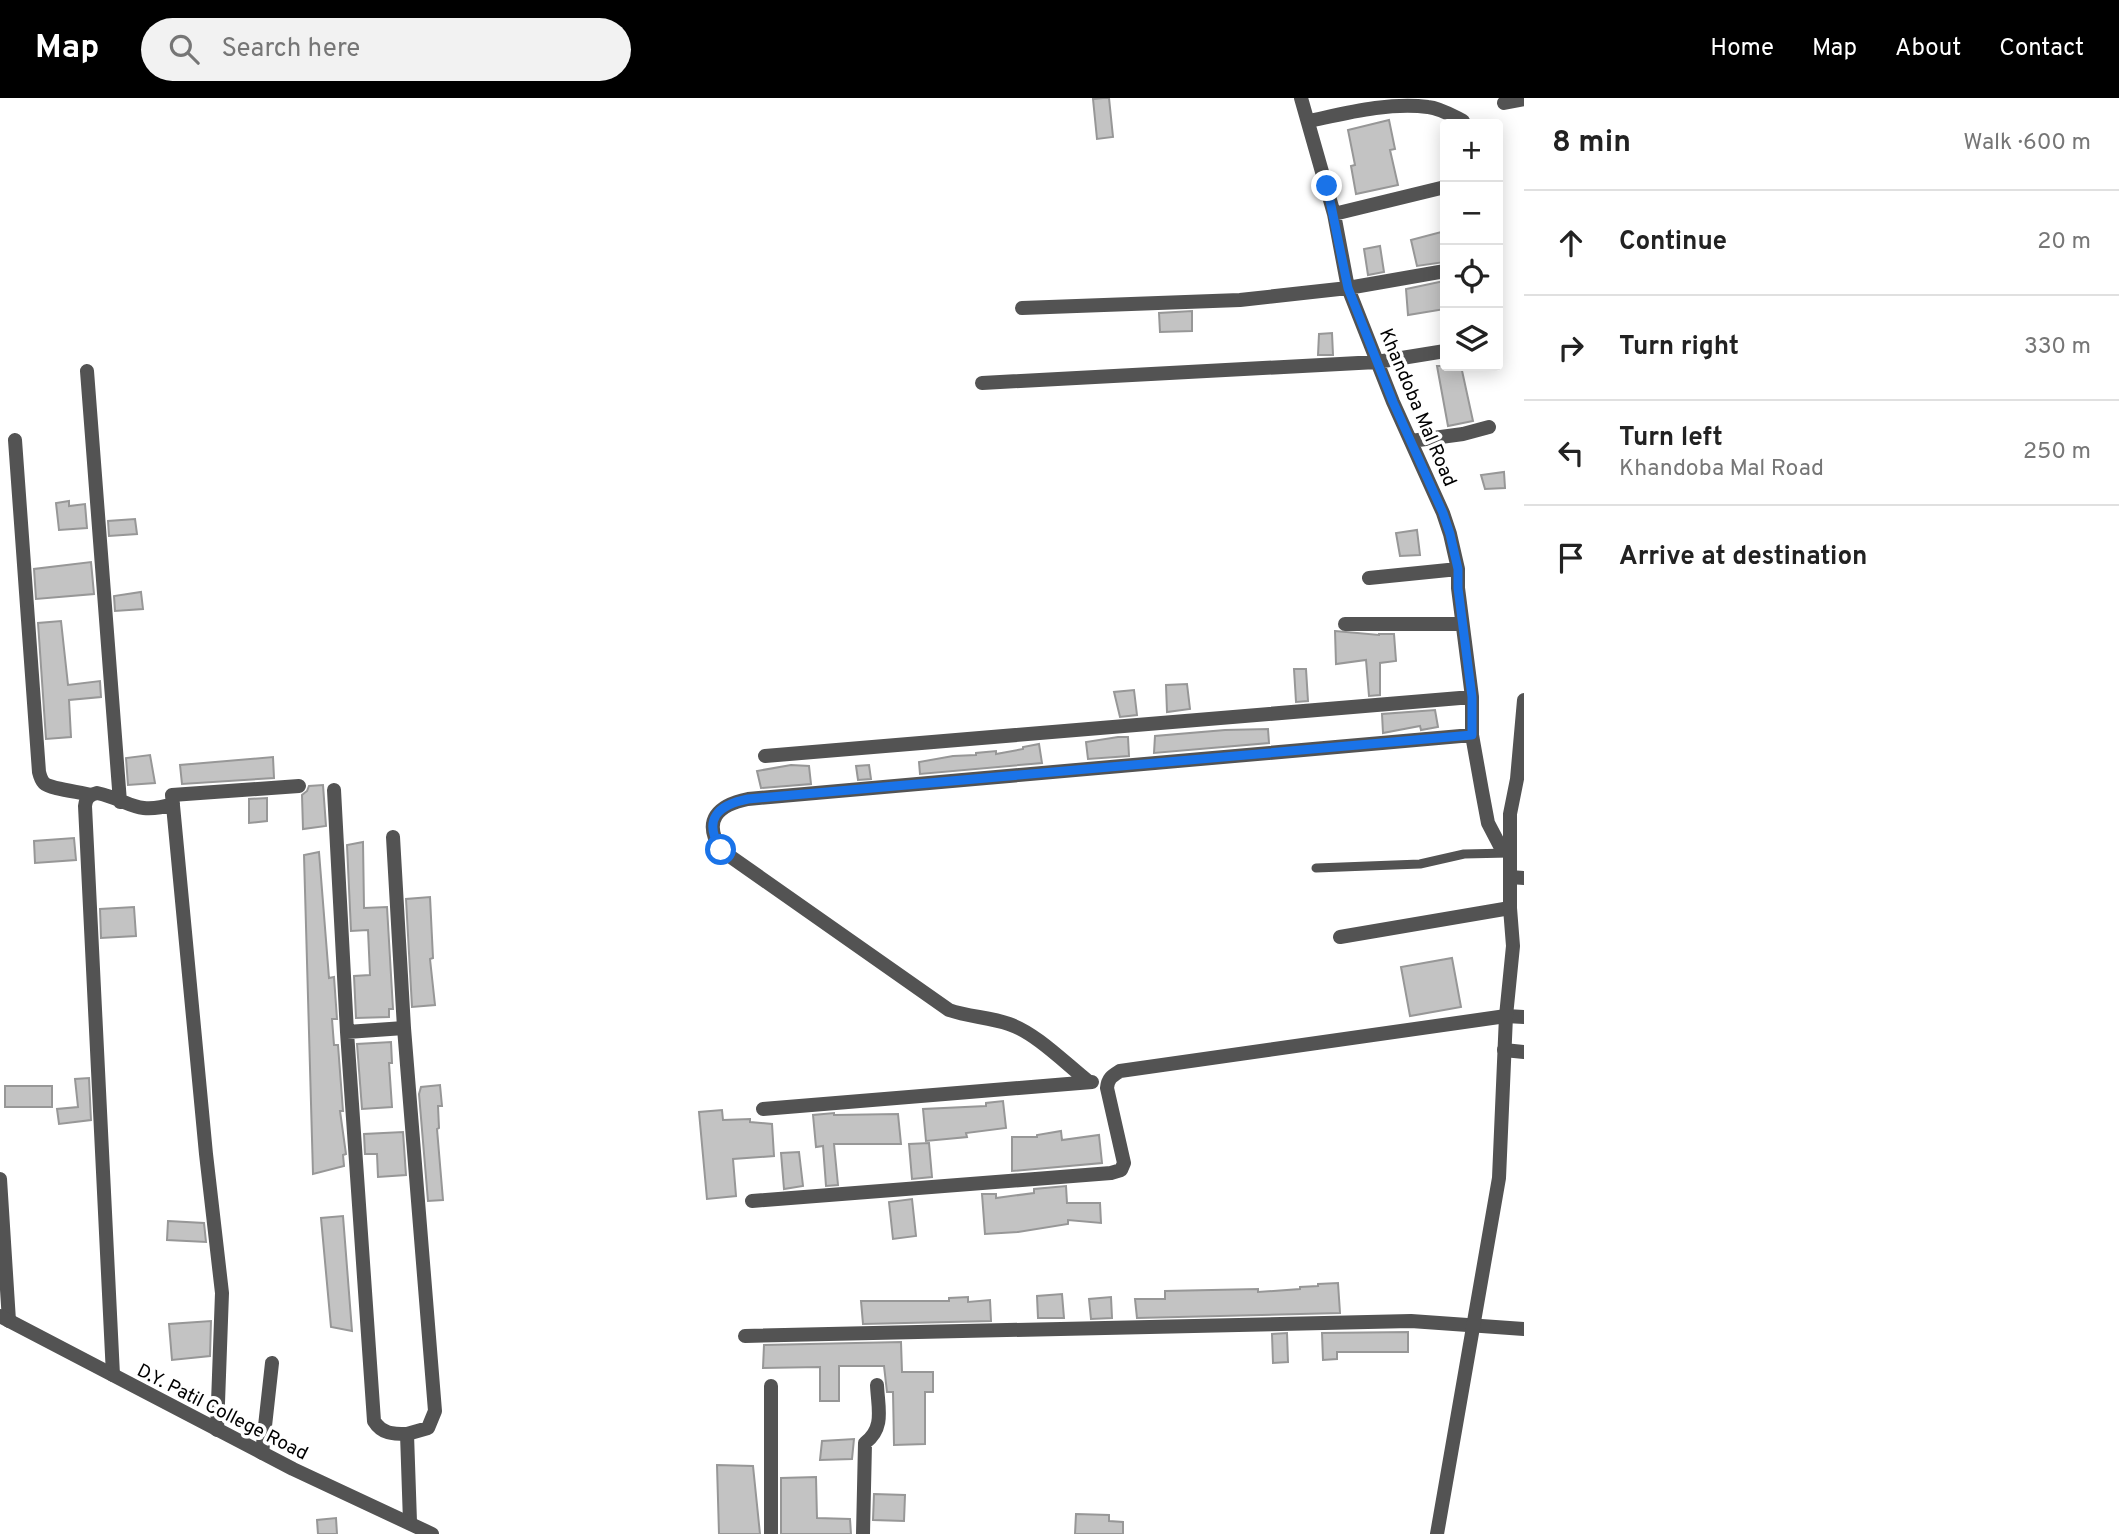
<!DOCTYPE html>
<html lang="en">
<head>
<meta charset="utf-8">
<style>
	body { margin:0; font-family:Overpass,sans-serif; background:#f2f2f2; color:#222 }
	.controls { position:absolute; right:21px; top:21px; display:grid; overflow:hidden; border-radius:7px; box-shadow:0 4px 18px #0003 }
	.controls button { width:63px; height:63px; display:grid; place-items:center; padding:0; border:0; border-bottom:2px solid #e0e0e0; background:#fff; color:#222; font:35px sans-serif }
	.stop { position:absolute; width:21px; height:21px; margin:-16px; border:5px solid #1a73e8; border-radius:50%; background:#fff }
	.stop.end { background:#1a73e8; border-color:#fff; box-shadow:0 2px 7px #0008 }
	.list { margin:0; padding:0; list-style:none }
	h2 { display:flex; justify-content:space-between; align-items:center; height:91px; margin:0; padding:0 28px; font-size:30px }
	h2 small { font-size:23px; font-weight:400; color:#767676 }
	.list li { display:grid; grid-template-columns:46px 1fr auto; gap:21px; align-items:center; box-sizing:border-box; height:105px; padding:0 28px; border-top:2px solid #e0e0e0 }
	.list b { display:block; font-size:26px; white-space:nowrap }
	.list p { margin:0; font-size:23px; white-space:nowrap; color:#767676 }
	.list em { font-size:23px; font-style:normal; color:#767676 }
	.icon { flex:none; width:38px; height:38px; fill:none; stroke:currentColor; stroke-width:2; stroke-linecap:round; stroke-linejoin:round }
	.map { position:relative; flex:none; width:1524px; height:1436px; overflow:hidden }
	header { display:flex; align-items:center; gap:42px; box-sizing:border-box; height:98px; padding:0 35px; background:#000; color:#fff }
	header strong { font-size:33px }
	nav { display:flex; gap:38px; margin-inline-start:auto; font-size:24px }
	.search { width:490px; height:63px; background:#f2f2f2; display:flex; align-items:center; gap:18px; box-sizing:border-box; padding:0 24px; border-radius:38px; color:#767676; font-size:26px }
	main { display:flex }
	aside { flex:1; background:#fff }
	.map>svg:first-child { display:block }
	.building { fill:#c3c3c3; stroke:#979797; stroke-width:2 }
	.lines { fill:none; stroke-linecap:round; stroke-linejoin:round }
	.service { stroke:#535353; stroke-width:9 }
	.minor { stroke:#535353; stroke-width:14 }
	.tertiary { stroke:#535353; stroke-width:14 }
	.route { stroke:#1a73e8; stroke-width:9 }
	.labels { text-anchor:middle; stroke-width:7; stroke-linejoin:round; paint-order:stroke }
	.street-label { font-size:19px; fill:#000; stroke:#fff }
</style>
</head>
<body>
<header>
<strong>Map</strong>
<div class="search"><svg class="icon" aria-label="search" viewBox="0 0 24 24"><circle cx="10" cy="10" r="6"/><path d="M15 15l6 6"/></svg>Search here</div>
<nav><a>Home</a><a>Map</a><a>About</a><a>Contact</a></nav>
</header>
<main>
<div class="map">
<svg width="1524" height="1436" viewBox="0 0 1524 1436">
	<rect width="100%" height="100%" fill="#fff"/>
	<path class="building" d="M1103,0H1109L1113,39L1097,41L1093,1Z
		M1389,22L1395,51L1390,52L1398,87L1356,96L1351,68L1355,67L1348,32Z
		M1445,133V164L1417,168L1411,142Z
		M1380,148L1384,174L1368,177L1364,151Z
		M1444,183L1445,211L1408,217L1406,191Z
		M1192,213V233L1160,234L1159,215Z
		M1332,235L1333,257H1318L1319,236Z
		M1437,268H1461L1473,323L1448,328Z
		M1504,374L1505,390L1485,391L1481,377Z
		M69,403V408L85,406L87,430L59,432L56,405Z
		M135,421L137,436L109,438L108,423Z
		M1417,432L1420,457L1400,458L1396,435Z
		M91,464L94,496L36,501L34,471Z
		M141,494L143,511L115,513L114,498Z
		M61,523L68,587L100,583L101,599L69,602L71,639L46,641L38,525Z
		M1335,533L1379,537V536H1394L1396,563L1380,565V597L1369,598L1366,562L1336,566Z
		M1294,571H1306L1308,603L1296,604Z
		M1187,586L1190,611L1167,614L1166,587Z
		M1134,592L1137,617L1120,619L1114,594Z
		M1435,612L1438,629L1421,632L1420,628L1383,635L1382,616Z
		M1268,631L1269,645L1154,655L1155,638L1225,632Z
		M1118,639H1128L1129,658L1088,661L1086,644Z
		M1039,646L1042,665L920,676L919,664L953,658L976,657V655L996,653V656L1023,651V649Z
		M150,657L155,685L128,687L126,660Z
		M273,659L274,680L182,686L180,667Z
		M791,667L809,668L811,686L761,690L757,673Z
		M869,667L871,681L858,682L856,668Z
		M323,687L326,728L303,731L302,697L307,693L309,688Z
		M267,700V723L249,725V701Z
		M74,740L76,762L35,765L34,743Z
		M363,744L364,810L387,809L393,911H389V919L356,920L354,878L370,877L368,832L351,833L347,747Z
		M319,754L329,880L334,879L337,921H332L334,947H338L343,1013H340L346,1056L343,1057L344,1068L313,1076L304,757Z
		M430,799L433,860L430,861L435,907L412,909L406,801Z
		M134,809L136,838L101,840L100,811Z
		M1452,860L1461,909L1410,918L1401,869Z
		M391,944L392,965H389L392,1009L362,1011L357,946Z
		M89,980L91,1022L59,1026L57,1011L78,1009L75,981Z
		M440,987L442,1008H438L439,1030L437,1031L443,1102L428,1103L419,996L421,989Z
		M5,988H52V1009H5Z
		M1003,1003L1006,1030L966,1035L967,1039L926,1043L923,1011L986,1008V1005Z
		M722,1012L723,1022L750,1021V1024L772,1026L774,1058L733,1061L736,1098L707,1101L699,1014Z
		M834,1015V1017L898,1016L901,1046H834L838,1087L826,1088L823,1048L816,1049L813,1017Z
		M1061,1033L1062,1042L1099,1037L1102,1065L1012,1073V1039H1037V1037Z
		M403,1034L406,1077L378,1079L377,1056H365L364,1036Z
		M929,1045L932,1079L912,1081L909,1046Z
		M799,1054L803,1088L784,1091L781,1055Z
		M1066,1088L1067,1105H1100L1101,1125L1068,1122V1126L1018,1134L985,1136L982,1096H996V1100L1034,1095V1091Z
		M912,1101L916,1138L893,1141L889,1104Z
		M343,1118L352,1233L331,1229L321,1120Z
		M168,1123L204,1125L206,1144L167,1142Z
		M1338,1185L1340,1215L1137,1220L1135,1201H1165V1193L1258,1191V1194L1300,1191V1189L1318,1188V1186Z
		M1062,1196L1064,1220H1038L1037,1198Z
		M968,1199V1204L990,1202L991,1223L863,1226L861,1203H949V1200Z
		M1111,1199L1112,1220L1091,1221L1089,1201Z
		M211,1223L210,1258L172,1262L169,1226Z
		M1408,1234V1254H1337V1261L1323,1262L1322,1235Z
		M1287,1235L1288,1264L1273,1265L1272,1236Z
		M901,1244L902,1274H933V1294H925V1346L894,1347L893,1294H887L884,1268H839V1303H820V1269L763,1270L764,1247Z
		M854,1341L852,1361L820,1362L822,1343Z
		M717,1367L753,1368L760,1436H719Z
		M816,1379L817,1420L850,1421L851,1436H781V1380Z
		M874,1396L905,1397L904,1423L873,1422Z
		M1076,1416L1109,1417V1423L1123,1424V1436H1075Z
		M336,1420L337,1436H318L317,1422Z"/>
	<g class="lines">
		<path class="service" d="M1316,770L1420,766L1464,756L1509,755"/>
		<path class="minor" d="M1301,0L1334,116L1348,190L1393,304L1443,415L1450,436L1458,471V490L1472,599V637L1482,693L1488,725L1500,748L1510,755
			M1504,5L1524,1
			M1309,23C1347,15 1389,4 1428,9C1440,10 1453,18 1463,23
			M1334,116L1445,89
			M1022,210L1240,202L1348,190L1445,173
			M87,273L120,704
			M982,285L1377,264L1445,253
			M15,342L39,674C40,678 41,682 44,685C50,691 81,694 91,697
			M1411,343L1463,336L1489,329
			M1369,480L1458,471
			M1345,526H1462
			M765,658L1472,599
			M334,692L347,934
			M393,739L404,930
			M1510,779L1524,780
			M1340,839L1510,810
			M1504,952L1524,954
			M1089,984C1066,966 1036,935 1009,926C989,919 969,919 949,912L721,752C702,722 718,707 748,701L1472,637
			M763,1011L1092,984
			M0,1081L9,1223
			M752,1103L1111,1075L1121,1072L1124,1065L1107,990C1108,980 1112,978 1120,973L1506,918L1524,919
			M745,1238L1411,1223L1524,1231
			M113,1277L85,708C86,700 89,697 97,695C130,702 135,718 173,706
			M217,1332L222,1195L206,1056L172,697L299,688
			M407,1336C393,1336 382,1336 374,1323L347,934L404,930L435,1313L428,1330L407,1336L410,1424
			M262,1355L272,1265
			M771,1436V1288
			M863,1436L865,1345C885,1330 878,1310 877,1287"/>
		<path class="tertiary" d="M0,1218L293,1371L432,1436
			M1437,1436L1499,1080L1506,918L1513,848L1510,810V716L1517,681L1524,602"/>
	</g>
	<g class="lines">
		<path class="route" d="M721,752C702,721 718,707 748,701L1472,637V599L1458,490V471L1450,436L1443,415L1393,304L1348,190L1327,88"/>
	</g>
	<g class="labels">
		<g class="street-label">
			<text transform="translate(1419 309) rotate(67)" y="7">Khandoba Mal Road</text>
			<text transform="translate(223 1313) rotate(27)" y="7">D.Y. Patil College Road</text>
		</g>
	</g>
</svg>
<div class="controls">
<button>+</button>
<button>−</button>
<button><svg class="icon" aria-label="locate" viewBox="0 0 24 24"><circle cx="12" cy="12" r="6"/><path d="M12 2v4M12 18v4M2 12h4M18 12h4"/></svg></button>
<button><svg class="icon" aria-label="layers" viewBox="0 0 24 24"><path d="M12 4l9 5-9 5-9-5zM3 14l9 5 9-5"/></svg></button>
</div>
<div class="stop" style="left:721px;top:752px"></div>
<div class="stop end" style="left:1327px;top:88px"></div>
</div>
<aside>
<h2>8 min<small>Walk · 600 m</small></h2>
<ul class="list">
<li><svg class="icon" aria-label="ahead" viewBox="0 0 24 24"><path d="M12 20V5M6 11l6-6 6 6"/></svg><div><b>Continue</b></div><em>20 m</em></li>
<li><svg class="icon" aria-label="right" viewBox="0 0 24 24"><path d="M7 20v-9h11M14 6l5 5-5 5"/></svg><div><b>Turn right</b></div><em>330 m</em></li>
<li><svg class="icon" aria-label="left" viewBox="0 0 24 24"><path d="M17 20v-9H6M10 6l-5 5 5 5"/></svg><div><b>Turn left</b><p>Khandoba Mal Road</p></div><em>250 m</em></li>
<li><svg class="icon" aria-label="arrive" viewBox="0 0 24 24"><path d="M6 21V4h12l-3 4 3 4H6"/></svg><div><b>Arrive at destination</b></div></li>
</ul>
</aside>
</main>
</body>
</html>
